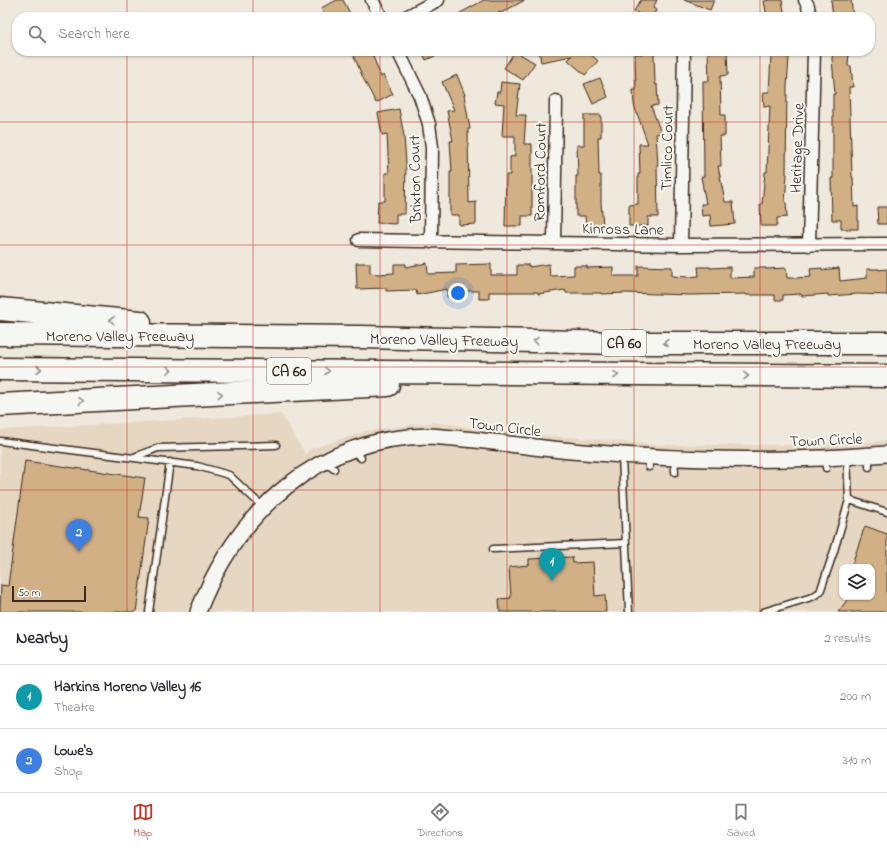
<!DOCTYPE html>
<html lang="en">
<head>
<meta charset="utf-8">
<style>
	body { margin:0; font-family:"Indie Flower",sans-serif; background:#f2f2f3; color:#2b2b33 }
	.controls { position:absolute; right:12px; bottom:12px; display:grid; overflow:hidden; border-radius:8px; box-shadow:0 1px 3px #0004 }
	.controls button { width:36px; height:36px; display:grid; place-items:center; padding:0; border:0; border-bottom:1px solid #e1e1e2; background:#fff; color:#2b2b33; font:20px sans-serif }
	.scale { position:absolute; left:12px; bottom:10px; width:74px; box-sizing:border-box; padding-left:4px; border:2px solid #3b2a1e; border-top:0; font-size:11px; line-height:14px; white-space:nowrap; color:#3b2a1e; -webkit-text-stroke:3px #f6f6f2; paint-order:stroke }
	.you { position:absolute; left:458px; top:293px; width:14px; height:14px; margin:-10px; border:3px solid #fff; border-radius:50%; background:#1a73e8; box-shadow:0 0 0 6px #1a73e833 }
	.badge { display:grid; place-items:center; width:26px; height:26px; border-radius:50%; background:#c8321e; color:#fff; font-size:13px; font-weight:700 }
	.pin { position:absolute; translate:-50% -33px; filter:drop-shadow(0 1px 2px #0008) }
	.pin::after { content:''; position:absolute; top:21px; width:14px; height:12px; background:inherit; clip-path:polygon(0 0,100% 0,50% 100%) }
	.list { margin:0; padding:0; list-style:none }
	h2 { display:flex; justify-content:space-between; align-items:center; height:52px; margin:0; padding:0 16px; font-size:17px }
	h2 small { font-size:13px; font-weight:400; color:#7c7c81 }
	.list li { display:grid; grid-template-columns:26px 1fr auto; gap:12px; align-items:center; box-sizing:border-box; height:64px; padding:0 16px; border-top:1px solid #e1e1e2 }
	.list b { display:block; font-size:15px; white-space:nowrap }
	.list p { margin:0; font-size:13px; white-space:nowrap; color:#7c7c81 }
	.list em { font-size:13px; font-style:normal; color:#7c7c81 }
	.icon { flex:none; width:22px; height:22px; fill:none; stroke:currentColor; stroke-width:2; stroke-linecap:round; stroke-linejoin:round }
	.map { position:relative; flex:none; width:887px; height:612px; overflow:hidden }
	.search { position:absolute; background:#fff; box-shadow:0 1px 3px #0004; left:12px; right:12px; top:12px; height:44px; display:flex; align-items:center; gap:10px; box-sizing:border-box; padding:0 14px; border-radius:16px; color:#7c7c81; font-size:15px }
	.sheet { height:180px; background:#fff }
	nav { display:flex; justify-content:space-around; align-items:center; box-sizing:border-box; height:56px; border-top:1px solid #e1e1e2; background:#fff; font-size:11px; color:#7c7c81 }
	nav a { display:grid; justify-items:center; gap:2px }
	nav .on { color:#c8321e }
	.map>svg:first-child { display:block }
	.built { fill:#e6d7c2; fill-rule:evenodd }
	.building { fill:#d2b085; stroke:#3b2a1e }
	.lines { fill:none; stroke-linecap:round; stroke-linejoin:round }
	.service-casing { stroke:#3b2a1e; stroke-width:9 }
	.minor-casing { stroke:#3b2a1e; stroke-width:15 }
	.tertiary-casing { stroke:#3b2a1e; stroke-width:18 }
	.motorway-casing { stroke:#3b2a1e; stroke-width:25 }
	.service { stroke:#f6f6f2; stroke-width:6 }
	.minor { stroke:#f6f6f2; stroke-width:12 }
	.tertiary { stroke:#f6f6f2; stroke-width:15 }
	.motorway { stroke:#f6f6f2; stroke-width:22 }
	.oneway { stroke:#989088 }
	.grid { fill:none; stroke:#c8321e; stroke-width:1; stroke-opacity:0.55 }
	.labels { text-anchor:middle; stroke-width:4; stroke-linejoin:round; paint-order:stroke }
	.shield { fill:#f6f6f2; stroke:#73675e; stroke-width:1 }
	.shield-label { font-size:15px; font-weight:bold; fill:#3b2a1e }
	.street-label { font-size:16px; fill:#3b2a1e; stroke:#f6f6f2 }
</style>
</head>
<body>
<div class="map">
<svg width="887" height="612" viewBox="0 0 887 612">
	<rect width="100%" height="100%" fill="#efe8dc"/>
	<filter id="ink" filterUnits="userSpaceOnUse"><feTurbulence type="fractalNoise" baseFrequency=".025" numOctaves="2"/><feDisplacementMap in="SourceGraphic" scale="8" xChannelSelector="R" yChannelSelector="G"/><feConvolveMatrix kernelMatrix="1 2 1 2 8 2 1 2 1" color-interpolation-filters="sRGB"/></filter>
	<g filter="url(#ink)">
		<path class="built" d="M281,414L305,454L310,449L367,431L432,422L508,432L660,445H797L887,441V612H0V430ZM842,567H872V597H842Z"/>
		<path class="building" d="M337,0H343L352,17H325L321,8Z
			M484,0H525L501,13L500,12L490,17H453Z
			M641,0H657L653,8L656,10L653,17H645L634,11Z
			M684,0H714L710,10Z
			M771,0H782L785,17H767L764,1Z
			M831,0H851L853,17H833Z
			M352,51H371L381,77L383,75L393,94L376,103L363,78Z
			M422,51H446L426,60Z
			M515,51L535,63L523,80L504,68Z
			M539,51H587L598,61L585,75L568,60L572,56L541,62Z
			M727,51L728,75L720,76L721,115H725V136H720L721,166H718L725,202H733L735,224L711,226L710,215L702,216L701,204H706L701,177L704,176L703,81H709L708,52Z
			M833,51H849L848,66H851L853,87H849L852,177H853L854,207L858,206V229H841V220H832L831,178H833V94H835L832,59Z
			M654,53L655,84H657L658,105L651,106L661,133L656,134L658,165H657L658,217H648V226H629V205L638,204V174H640L639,144H648L634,105L633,90H636L635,54Z
			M771,56L789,57L787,86L786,174H787L785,202H786L787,217L777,218V226H761L760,204H762L765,172H767L770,106L764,107L763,92H769Z
			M457,75L465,95H464L470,129H468L469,203L476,202V224L459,225V215H450V172H452L450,141H453L447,111L454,110L442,82Z
			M600,78L608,97L593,104L584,84Z
			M501,82L520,84L516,115H526L524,144H532V216H522V226H505L506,175H510V157L515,156V136H502L504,104L495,103L497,92H500Z
			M399,109L404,136L406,164L405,214H396V224L377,223L378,201H385V173H389L387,134L382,135L378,113Z
			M584,115H601V137H598L599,175H601V203L603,225L586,226L585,216H576V176H578L577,145H584Z
			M877,207H887V224H878Z
			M356,263H370V273L378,274L394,273V264H406V267L427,263L428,274L456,273V265L491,264V275H517V265H529V267L549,264L550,276L574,275V266H587V268L613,267V276H638V266L672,267V276L688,277L699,276L698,267H710V268L730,267V278L754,277V268H766V269L786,268L787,278H795L811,277L810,269L822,268V270L839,268L840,281L867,278V269H879V270L887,269V295L858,294L828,296V294L802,296L801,294L783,295V300H775V295H746V294L690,295L626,293L601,294V293H566L565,290L538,294V292H489V299H479V291H457V297H447V289L417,295L416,290L386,291V288L357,289Z
			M25,461L145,478L139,517L149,518L136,612H0L1,585L8,586Z
			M865,526L887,534V612H838L848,599V597H872V567H851Z
			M572,557L573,563L593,562L595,596L605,595L606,612H500L499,599L511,598L509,567L529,565V559Z"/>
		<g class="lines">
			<defs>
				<path id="service" d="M0,441L197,466L229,475L263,507
					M353,451L361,458
					M869,455V467
					M622,456L629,612
					M648,456L649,467
					M134,457L158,448L276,445
					M825,457L826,468
					M674,458L675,472
					M325,463L334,469
					M849,500L887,512
					M493,549L626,543
					M149,612L170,462
					M763,612L812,597L820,592L834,551L849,500L847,458"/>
				<path id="minor" d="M372,0L381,17
					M805,0L808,6L810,17
					M406,17L438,0
					M398,51L420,96L429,124L432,147L431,242
					M359,240L681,245L887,244
					M554,243L556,101
					M681,245L684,51
					M809,245L814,51"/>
				<path id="tertiary" d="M198,612C237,511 318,437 429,436C481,439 532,448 584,452C684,461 786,462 887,454"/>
				<path id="motorway" d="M0,309L140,322
					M0,334L361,337L619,343H887
					M0,369L887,376
					M0,405L388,385"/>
			</defs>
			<use href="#service" class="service-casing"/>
			<use href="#minor" class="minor-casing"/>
			<use href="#tertiary" class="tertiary-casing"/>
			<use href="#motorway" class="motorway-casing"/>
			<use href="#service" class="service"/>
			<use href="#minor" class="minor"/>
			<use href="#tertiary" class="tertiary"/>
			<use href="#motorway" class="motorway"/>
		</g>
		<defs><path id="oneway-chevron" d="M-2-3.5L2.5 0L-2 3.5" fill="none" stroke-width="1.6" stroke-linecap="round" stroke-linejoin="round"/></defs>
		<g class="oneway">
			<use href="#oneway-chevron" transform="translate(112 320) rotate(-175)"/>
			<use href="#oneway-chevron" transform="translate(536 341) rotate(-179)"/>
			<use href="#oneway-chevron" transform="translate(666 343) rotate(-180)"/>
			<use href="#oneway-chevron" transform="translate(39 369)"/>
			<use href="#oneway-chevron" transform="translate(169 370) rotate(1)"/>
			<use href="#oneway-chevron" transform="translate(327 371) rotate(1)"/>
			<use href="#oneway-chevron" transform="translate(616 375)"/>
			<use href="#oneway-chevron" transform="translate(746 376)"/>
			<use href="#oneway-chevron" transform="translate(220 394) rotate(-3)"/>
			<use href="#oneway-chevron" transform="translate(81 401) rotate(-3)"/>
		</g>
	</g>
	<path class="grid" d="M127,0V17M253,0V17M380,0V17M507,0V17M634,0V17M760,0V17M127,51V612M253,51V612M380,51V612M507,51V612M634,51V612M760,51V612M0,122H887M0,245H887M0,367H887M0,490H887"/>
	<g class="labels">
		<g class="shield">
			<rect x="602" y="330" width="44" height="26" rx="3"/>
			<rect x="267" y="358" width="44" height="26" rx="3"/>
		</g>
		<g class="shield-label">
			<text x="624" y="348">CA 60</text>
			<text x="289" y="376">CA 60</text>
		</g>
		<g class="street-label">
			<text transform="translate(666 148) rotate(-89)" y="6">Timlico Court</text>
			<text transform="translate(796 148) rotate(-88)" y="6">Heritage Drive</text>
			<text transform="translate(539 172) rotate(-89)" y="6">Romford Court</text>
			<text transform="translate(414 179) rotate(-91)" y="6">Brixton Court</text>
			<text transform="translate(623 228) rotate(1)" y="6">Kinross Lane</text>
			<text x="120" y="341">Moreno Valley Freeway</text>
			<text transform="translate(444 339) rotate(1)" y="6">Moreno Valley Freeway</text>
			<text x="767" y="349">Moreno Valley Freeway</text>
			<text transform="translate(505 426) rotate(7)" y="6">Town Circle</text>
			<text transform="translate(826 439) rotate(-2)" y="6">Town Circle</text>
		</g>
	</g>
</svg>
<div class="controls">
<button><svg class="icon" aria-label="layers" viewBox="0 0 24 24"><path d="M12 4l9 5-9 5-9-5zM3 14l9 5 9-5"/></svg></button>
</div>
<div class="scale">50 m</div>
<div class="you"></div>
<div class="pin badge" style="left:552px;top:581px;background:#0f9aa8">1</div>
<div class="pin badge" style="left:79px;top:552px;background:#3f7fe0">2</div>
<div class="search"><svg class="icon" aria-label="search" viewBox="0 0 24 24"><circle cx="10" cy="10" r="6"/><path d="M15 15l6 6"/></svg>Search here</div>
</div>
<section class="sheet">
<h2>Nearby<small>2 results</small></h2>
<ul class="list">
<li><span class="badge" style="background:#0f9aa8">1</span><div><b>Harkins Moreno Valley 16</b><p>Theatre</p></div><em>200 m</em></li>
<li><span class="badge" style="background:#3f7fe0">2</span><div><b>Lowe's</b><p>Shop</p></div><em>310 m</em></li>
</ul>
</section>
<nav>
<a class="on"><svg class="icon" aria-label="map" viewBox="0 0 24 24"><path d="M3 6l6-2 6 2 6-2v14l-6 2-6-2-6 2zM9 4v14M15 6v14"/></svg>Map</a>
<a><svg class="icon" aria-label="directions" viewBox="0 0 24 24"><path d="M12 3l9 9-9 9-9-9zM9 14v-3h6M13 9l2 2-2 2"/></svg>Directions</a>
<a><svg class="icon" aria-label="saved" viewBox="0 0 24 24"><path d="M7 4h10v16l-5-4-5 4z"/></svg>Saved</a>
</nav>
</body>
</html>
